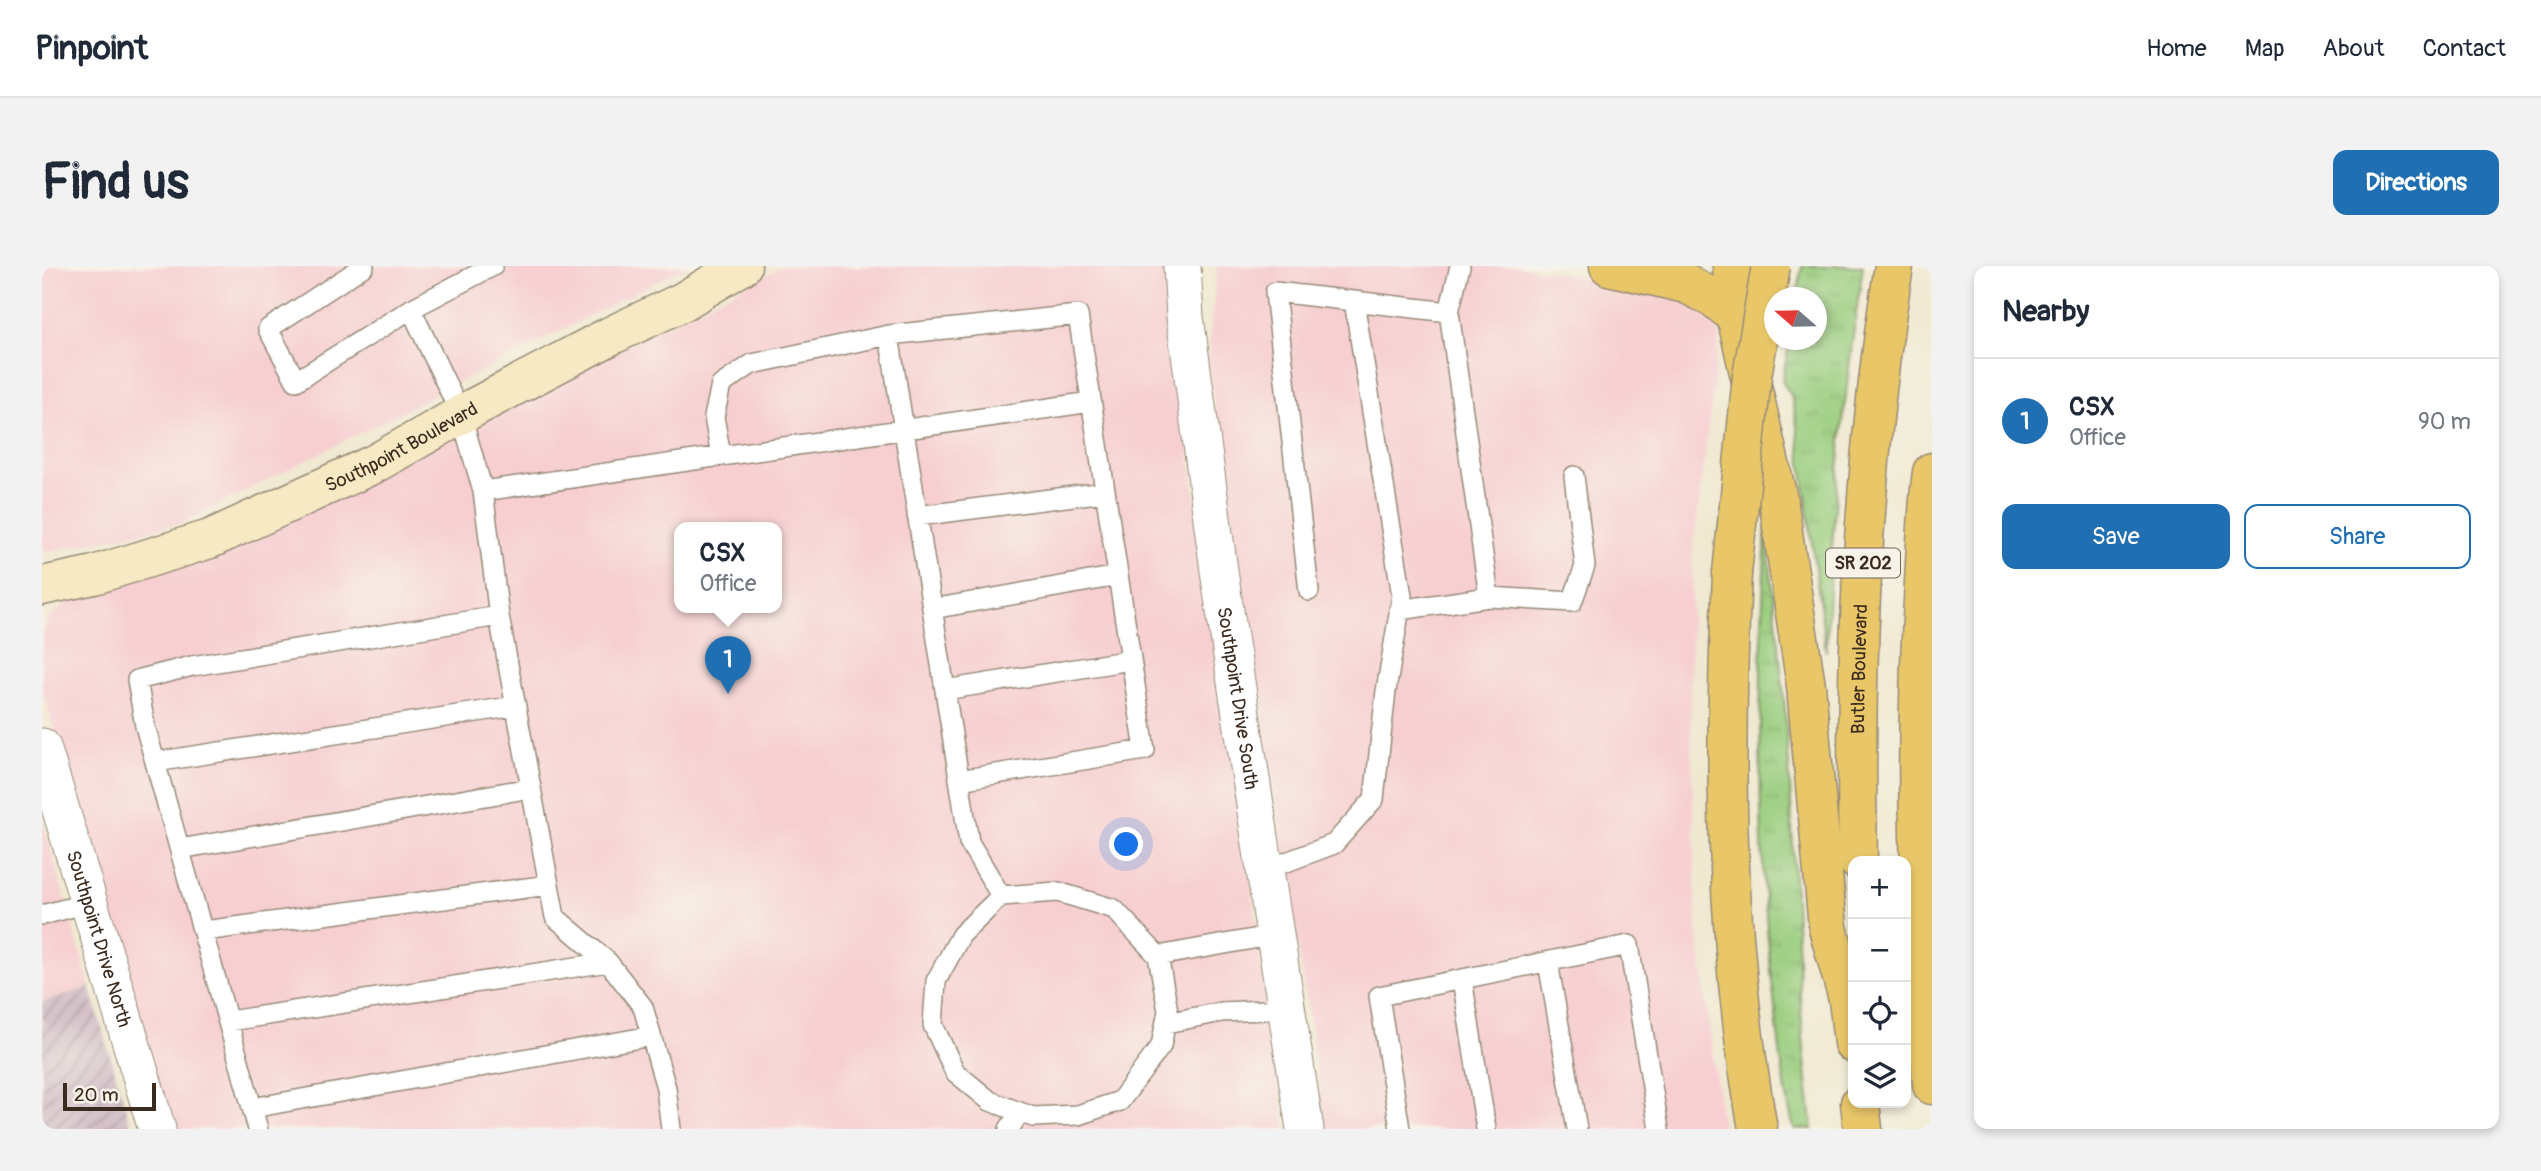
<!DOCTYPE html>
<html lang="en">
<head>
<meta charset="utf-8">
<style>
	body { margin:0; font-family:Pangolin,sans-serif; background:#f2f2f3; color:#1f2937 }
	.controls { position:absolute; right:21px; bottom:21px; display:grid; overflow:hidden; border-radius:14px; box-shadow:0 4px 10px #0003 }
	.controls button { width:63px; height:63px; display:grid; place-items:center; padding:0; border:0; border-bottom:2px solid #e0e1e3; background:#fff; color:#1f2937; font:35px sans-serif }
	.compass { position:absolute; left:1722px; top:21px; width:63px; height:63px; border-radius:50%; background:#fff; box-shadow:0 4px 10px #0003; rotate:290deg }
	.scale { position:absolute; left:21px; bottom:18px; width:93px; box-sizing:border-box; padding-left:7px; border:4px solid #3b2a1e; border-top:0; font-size:19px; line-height:24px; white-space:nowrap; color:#3b2a1e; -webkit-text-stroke:5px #f7f3e8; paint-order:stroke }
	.you { position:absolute; left:1085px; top:579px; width:24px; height:24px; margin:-18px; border:5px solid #fff; border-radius:50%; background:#1a73e8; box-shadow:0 0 0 10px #1a73e833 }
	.badge { display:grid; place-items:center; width:46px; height:46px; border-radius:50%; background:#1f6fb2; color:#fff; font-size:23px; font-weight:700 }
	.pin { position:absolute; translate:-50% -58px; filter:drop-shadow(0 2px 4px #0008) }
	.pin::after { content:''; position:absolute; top:37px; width:24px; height:21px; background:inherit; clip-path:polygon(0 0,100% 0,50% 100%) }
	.popup { position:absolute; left:632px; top:256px; width:108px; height:91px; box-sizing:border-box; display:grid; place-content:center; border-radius:14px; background:#fff; filter:drop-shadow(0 2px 5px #0005); font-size:23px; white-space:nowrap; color:#747a83 }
	.popup b { font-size:26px; color:#1f2937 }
	.popup::after { content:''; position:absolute; left:50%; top:100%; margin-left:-14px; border:14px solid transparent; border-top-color:#fff }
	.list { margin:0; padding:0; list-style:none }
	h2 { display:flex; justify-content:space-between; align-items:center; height:91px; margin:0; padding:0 28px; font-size:30px }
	h2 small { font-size:23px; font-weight:400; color:#747a83 }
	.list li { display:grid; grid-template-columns:46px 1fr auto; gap:21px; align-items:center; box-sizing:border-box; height:126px; padding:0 28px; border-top:2px solid #e0e1e3 }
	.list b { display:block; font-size:26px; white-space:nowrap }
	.list p { margin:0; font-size:23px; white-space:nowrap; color:#747a83 }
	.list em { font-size:23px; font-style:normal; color:#747a83 }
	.actions { display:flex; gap:14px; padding:21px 28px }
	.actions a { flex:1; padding:16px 0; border:2px solid #1f6fb2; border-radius:14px; text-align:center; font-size:24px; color:#1f6fb2 }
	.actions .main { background:#1f6fb2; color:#fff }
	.icon { flex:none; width:38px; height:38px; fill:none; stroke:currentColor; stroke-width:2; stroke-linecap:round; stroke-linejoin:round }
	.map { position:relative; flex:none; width:1890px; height:863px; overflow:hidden; border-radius:14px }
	header { display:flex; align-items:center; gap:42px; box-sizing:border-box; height:98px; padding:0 35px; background:#fff; border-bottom:2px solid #e0e1e3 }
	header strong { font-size:33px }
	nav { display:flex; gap:38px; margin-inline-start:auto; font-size:24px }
	.intro { display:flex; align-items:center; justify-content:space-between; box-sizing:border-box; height:168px; padding:0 42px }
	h1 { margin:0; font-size:49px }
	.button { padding:18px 32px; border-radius:14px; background:#1f6fb2; color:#fff; font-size:24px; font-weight:700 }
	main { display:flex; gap:42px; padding:0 42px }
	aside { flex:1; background:#fff; border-radius:14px; box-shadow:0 4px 10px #0003 }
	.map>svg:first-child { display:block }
	.built { fill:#f7cfd1; fill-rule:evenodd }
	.industrial { fill:url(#industrial-furrows) }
	.grass { fill:url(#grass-tufts); stroke:#6a7c4e; stroke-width:2 }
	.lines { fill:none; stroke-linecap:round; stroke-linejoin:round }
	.lane-casing { stroke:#968a78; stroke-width:22 }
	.street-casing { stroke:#968a78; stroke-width:39 }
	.secondary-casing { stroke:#968a78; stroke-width:41 }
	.highway-casing { stroke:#968a78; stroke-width:41 }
	.lane { stroke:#fff; stroke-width:19 }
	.street { stroke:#fff; stroke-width:37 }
	.secondary { stroke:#f6e9c3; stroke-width:38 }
	.highway { stroke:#e9c769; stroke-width:38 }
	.highway-bridge-casing { stroke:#968a78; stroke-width:41; stroke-linecap:butt }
	.highway-bridge { stroke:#e9c769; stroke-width:38 }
	.labels { text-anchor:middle; stroke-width:5; stroke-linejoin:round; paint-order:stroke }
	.shield { fill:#f7f3e8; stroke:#73665b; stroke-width:2 }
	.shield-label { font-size:18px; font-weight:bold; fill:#3b2a1e }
	.street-label { font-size:19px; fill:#3b2a1e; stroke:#f7f3e8 }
</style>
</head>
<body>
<header>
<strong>Pinpoint</strong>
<nav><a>Home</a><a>Map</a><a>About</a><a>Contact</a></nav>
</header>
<div class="intro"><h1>Find us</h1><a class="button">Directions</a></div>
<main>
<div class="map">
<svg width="1890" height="863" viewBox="0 0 1890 863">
	<defs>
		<pattern id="industrial-furrows" width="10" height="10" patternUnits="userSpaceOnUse" patternTransform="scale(1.75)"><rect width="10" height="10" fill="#d2bdc6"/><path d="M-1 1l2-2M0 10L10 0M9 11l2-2" fill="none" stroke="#ac9aa0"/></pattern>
		<pattern id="grass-tufts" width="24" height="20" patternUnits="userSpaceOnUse" patternTransform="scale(1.75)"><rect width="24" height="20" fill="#99cd7e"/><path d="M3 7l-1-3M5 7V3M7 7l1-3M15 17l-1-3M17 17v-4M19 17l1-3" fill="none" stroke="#85b06c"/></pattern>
	</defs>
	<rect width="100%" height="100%" fill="#f7f3e8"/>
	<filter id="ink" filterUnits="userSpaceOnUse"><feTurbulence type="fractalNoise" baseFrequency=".0143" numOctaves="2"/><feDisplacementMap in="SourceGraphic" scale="14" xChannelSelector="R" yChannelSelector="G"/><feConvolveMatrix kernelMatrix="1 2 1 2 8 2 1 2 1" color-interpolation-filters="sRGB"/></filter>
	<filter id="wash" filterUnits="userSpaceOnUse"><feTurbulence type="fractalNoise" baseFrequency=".00686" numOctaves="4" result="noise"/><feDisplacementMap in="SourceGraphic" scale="28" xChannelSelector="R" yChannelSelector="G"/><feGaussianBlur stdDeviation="1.57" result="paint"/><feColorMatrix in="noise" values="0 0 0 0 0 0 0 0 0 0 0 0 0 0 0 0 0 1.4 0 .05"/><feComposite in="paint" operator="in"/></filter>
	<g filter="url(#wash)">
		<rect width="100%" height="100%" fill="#f0e9d1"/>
		<path class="built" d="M0,0H645L141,257L7,285L0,282Z
			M741,0H1121L1244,863H130L0,423V369L7,351L33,331L179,286ZM637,262H735V342H637Z
			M1175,0H1476L1621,25L1656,37L1678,67L1651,285L1648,428L1655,661L1680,863H1284L1165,93Z
			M0,552L48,721L0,736Z"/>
		<path class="industrial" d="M48,721L90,863H0V736Z"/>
		<path class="grass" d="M1760,0H1821C1801,128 1790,256 1784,386L1755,159L1749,129L1740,115L1748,74H1774V32L1755,31Z
			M1724,261C1733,347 1744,433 1748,519C1754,634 1755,749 1771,863H1752C1741,820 1737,776 1732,732C1713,575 1717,418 1724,261Z"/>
	</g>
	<g filter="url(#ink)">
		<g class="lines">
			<defs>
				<path id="lane" d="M322,0L226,63L254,115L369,43
					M1418,0L1407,46L1447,331L1530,336L1543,300L1532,210
					M679,190L672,151L679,119L710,98L847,69
					M441,225L419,149L369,43L451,0
					M875,250L1063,226
					M1267,325L1233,26L1407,46
					M890,343L1076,310
					M1357,344L1447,331
					M457,350L441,225L1049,136
					M903,424L1089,394
					M113,496L474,440
					M917,514L1103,484L1036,49L847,69L927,576L959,630
					M138,583L489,522
					M1223,604L1292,578L1332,533L1344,425L1360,330L1312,35
					M0,649L46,637
					M162,665L507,619
					M1116,690L1126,745L1119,780L1078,835L1036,849L991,851L948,835L913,806L891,759L894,715L919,669L959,630L1016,626L1072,643L1116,690L1233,669
					M1506,696L1535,863
					M1420,713L1444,863
					M187,755L566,696
					M1124,757L1180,746L1245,743
					M210,842L609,770
					M216,863L103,460L95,414L150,400L457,350L513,651L566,696L601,741L624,822L629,863
					M967,863L978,846
					M1358,863L1337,730L1587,679L1617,863"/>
				<g id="street">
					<path id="s1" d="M1140,0L1143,51L1178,312L1263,863"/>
					<path id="s2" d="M0,481L115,863"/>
				</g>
				<g id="secondary">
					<path id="s3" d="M0,320L52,309L168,273L332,198L431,142L568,70L640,36L700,0"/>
				</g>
				<g id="highway">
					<path d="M1567,0L1644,18L1672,32L1694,50"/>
					<path d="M1690,0L1694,50L1736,233L1764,420L1786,662L1806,733"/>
					<path d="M1890,206C1885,243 1884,280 1882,317C1871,485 1877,651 1890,819"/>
					<path d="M1690,307C1681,493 1683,679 1716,863"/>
					<path id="s4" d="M1816,595C1812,396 1820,197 1852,0"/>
					<path d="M1810,709L1806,733L1811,777"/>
					<path d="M1818,837L1821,863"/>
				</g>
			</defs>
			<use href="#lane" class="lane-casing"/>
			<use href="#street" class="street-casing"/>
			<use href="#secondary" class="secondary-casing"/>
			<use href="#highway" class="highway-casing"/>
			<use href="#lane" class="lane"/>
			<use href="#street" class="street"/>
			<use href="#secondary" class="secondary"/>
			<use href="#highway" class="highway"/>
			<defs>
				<path id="highway-bridge" d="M1690,307L1710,110L1729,0"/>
			</defs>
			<use href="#highway-bridge" class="highway-bridge-casing"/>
			<use href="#highway-bridge" class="highway-bridge"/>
		</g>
	</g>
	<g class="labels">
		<rect class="shield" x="1784" y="282.5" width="74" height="29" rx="5"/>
		<g class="shield-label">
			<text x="1821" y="303">SR 202</text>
		</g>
		<g class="street-label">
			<text dy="7" stroke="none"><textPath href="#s3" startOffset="387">Southpoint Boulevard</textPath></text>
			<text dy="7" stroke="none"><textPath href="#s4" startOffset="192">Butler Boulevard</textPath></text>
			<text dy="7" stroke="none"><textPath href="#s1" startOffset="436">Southpoint Drive South</textPath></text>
			<text dy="7" stroke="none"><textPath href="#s2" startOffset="200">Southpoint Drive North</textPath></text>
		</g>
	</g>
</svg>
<div class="controls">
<button>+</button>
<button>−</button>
<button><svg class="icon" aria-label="locate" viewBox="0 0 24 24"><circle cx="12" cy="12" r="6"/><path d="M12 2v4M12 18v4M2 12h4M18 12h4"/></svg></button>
<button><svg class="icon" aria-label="layers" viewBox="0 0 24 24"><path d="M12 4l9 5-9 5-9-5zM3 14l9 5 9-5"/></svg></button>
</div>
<svg class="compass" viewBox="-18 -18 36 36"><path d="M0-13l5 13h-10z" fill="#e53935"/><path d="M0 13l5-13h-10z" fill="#747a83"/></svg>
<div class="scale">20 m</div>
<div class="you"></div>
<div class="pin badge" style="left:686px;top:428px">1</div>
<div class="popup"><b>CSX</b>Office</div>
</div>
<aside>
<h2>Nearby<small></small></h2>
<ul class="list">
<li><span class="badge">1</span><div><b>CSX</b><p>Office</p></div><em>90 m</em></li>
</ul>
<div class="actions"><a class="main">Save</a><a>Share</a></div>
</aside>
</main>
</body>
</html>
